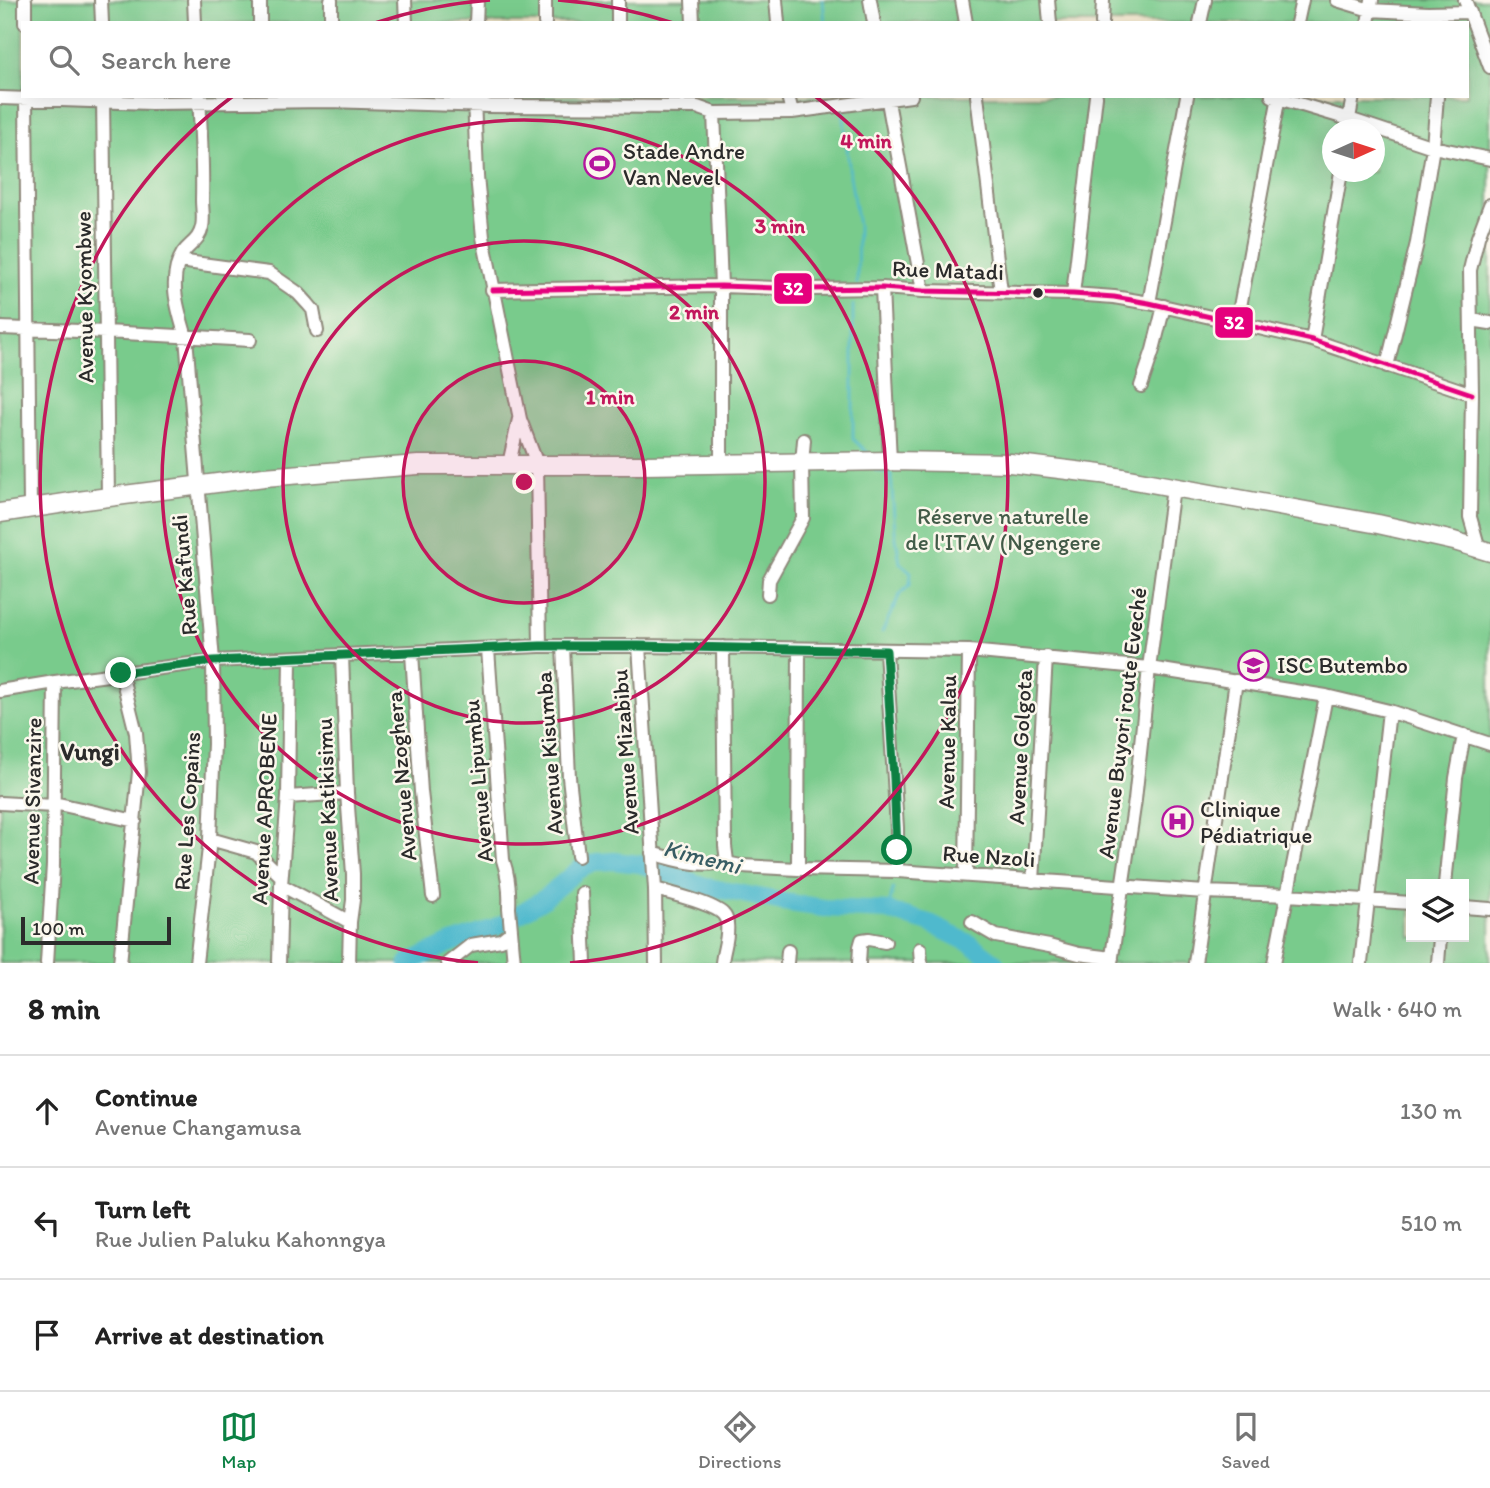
<!DOCTYPE html>
<html lang="en">
<head>
<meta charset="utf-8">
<style>
	body { margin:0; font-family:Itim,sans-serif; background:#f2f2f2; color:#222 }
	.controls { position:absolute; right:21px; bottom:21px; display:grid; overflow:hidden; border-radius:0px; box-shadow:0 7px 28px #0002 }
	.controls button { width:63px; height:63px; display:grid; place-items:center; padding:0; border:0; border-bottom:2px solid #e0e0e0; background:#fff; color:#222; font:35px sans-serif }
	.compass { position:absolute; left:1322px; top:119px; width:63px; height:63px; border-radius:50%; background:#fff; box-shadow:0 7px 28px #0002; rotate:87deg }
	.scale { position:absolute; left:21px; bottom:18px; width:150px; box-sizing:border-box; padding-left:7px; border:4px solid #2b2b2b; border-top:0; font-size:19px; line-height:24px; white-space:nowrap; color:#2b2b2b; -webkit-text-stroke:5px #fbf7ec; paint-order:stroke }
	.stop { position:absolute; width:21px; height:21px; margin:-16px; border:5px solid #0b8043; border-radius:50%; background:#fff }
	.stop.end { background:#0b8043; border-color:#fff; box-shadow:0 2px 7px #0008 }
	.list { margin:0; padding:0; list-style:none }
	h2 { display:flex; justify-content:space-between; align-items:center; height:91px; margin:0; padding:0 28px; font-size:30px }
	h2 small { font-size:23px; font-weight:400; color:#767676 }
	.list li { display:grid; grid-template-columns:46px 1fr auto; gap:21px; align-items:center; box-sizing:border-box; height:112px; padding:0 28px; border-top:2px solid #e0e0e0 }
	.list b { display:block; font-size:26px; white-space:nowrap }
	.list p { margin:0; font-size:23px; white-space:nowrap; color:#767676 }
	.list em { font-size:23px; font-style:normal; color:#767676 }
	.icon { flex:none; width:38px; height:38px; fill:none; stroke:currentColor; stroke-width:2; stroke-linecap:round; stroke-linejoin:round }
	.map { position:relative; flex:none; width:1490px; height:963px; overflow:hidden }
	.search { position:absolute; background:#fff; box-shadow:0 7px 28px #0002; left:21px; right:21px; top:21px; height:77px; display:flex; align-items:center; gap:18px; box-sizing:border-box; padding:0 24px; border-radius:0px; color:#767676; font-size:26px }
	.sheet { height:427px; background:#fff }
	nav { display:flex; justify-content:space-around; align-items:center; box-sizing:border-box; height:98px; border-top:2px solid #e0e0e0; background:#fff; font-size:19px; color:#767676 }
	nav a { display:grid; justify-items:center; gap:4px }
	nav .on { color:#0b8043 }
	.map>svg:first-child { display:block }
	.green { fill:#79cb8c; stroke:#527b5c; stroke-width:2; fill-rule:evenodd }
	.lines { fill:none; stroke-linecap:round; stroke-linejoin:round }
	.stream { stroke:#50b9cd; stroke-width:2.5 }
	.river { stroke:#50b9cd; stroke-width:18 }
	.minor-casing { stroke:#8e887a; stroke-width:16 }
	.highway-casing { stroke:#8e887a; stroke-width:21 }
	.minor { stroke:#fff; stroke-width:12 }
	.highway { stroke:#fff; stroke-width:18 }
	.bus-1-casing { stroke:#fbf7ec; stroke-width:10 }
	.bus-1 { stroke:#e5007d; stroke-width:5 }
	.route { stroke:#0b8043; stroke-width:9 }
	.ring { fill:none; stroke:#c2185b; stroke-width:3.5 }
	.bus-dot { fill:#2b2b2b; stroke:#fbf7ec; stroke-width:2.5 }
	.labels { text-anchor:middle; stroke-width:5; stroke-linejoin:round; paint-order:stroke }
	.poi-label { font-size:23px; fill:#2b2b2b; stroke:#fbf7ec; text-anchor:start }
	.street-label { font-size:23px; fill:#2b2b2b; stroke:#fbf7ec }
	.park-label { font-size:23px; fill:#425b48; stroke:#fbf7ec }
	.neighbourhood-label { font-size:24px; font-weight:bold; fill:#2b2b2b; stroke:#fbf7ec }
	.water-label { font-size:24px; font-style:italic; fill:#385d64; stroke:#fbf7ec }
	.centre { fill:#c2185b; stroke:#fbf7ec; stroke-width:3.5 }
	.ring-label { font-size:21px; text-anchor:middle; font-weight:bold; fill:#c2185b; stroke:#fbf7ec; stroke-width:5; stroke-linejoin:round; paint-order:stroke }
	.line-badge { stroke:#fbf7ec; stroke-width:2.5 }
	.badge-label { font-size:19px; text-anchor:middle; font-weight:bold; fill:#fff }
</style>
</head>
<body>
<div class="map">
<svg width="1490" height="963" viewBox="0 0 1490 963">
	<rect width="100%" height="100%" fill="#fbf7ec"/>
	<filter id="ink" filterUnits="userSpaceOnUse"><feTurbulence type="fractalNoise" baseFrequency=".0143" numOctaves="2"/><feDisplacementMap in="SourceGraphic" scale="14" xChannelSelector="R" yChannelSelector="G"/><feConvolveMatrix kernelMatrix="1 2 1 2 8 2 1 2 1" color-interpolation-filters="sRGB"/></filter>
	<filter id="wash" filterUnits="userSpaceOnUse"><feTurbulence type="fractalNoise" baseFrequency=".00686" numOctaves="4" result="noise"/><feDisplacementMap in="SourceGraphic" scale="28" xChannelSelector="R" yChannelSelector="G"/><feGaussianBlur stdDeviation="1.57" result="paint"/><feColorMatrix in="noise" values="0 0 0 0 0 0 0 0 0 0 0 0 0 0 0 0 0 1.4 0 .05"/><feComposite in="paint" operator="in"/></filter>
	<g filter="url(#wash)">
		<rect width="100%" height="100%" fill="#f1e5c9"/>
		<path class="green" d="M0,0H1490V963H0ZM23,23H1467V96H23ZM1332,130H1374V172H1332ZM1411,884H1464V937H1411Z"/>
		<g class="lines">
			<path class="stream" d="M823,0L825,23
				M843,110L850,176L858,226L857,284
				M853,305V439L868,453
				M875,470L891,474L895,532L900,563L911,572L910,585L900,594L882,632
				M888,911L893,889"/>
			<path class="river" d="M408,963L449,944L484,932L504,923L543,899L578,870L596,862L614,861L640,864L708,887L783,902L824,908L888,911L926,922L971,944L996,963"/>
		</g>
	</g>
	<g filter="url(#ink)">
		<g class="lines">
			<defs>
				<path id="minor" d="M25,0V23
					M101,0L102,23
					M194,0L195,23
					M405,0L406,23
					M692,0L693,23
					M776,0L778,23
					M870,0L874,23
					M962,0L966,23
					M1048,0L1050,23
					M1337,0L1370,10L1428,13L1470,12
					M1465,0L1490,67
					M260,23V0
					M331,23V0
					M476,23L477,0
					M545,23V0
					M618,23V0
					M1102,23L1103,0
					M1200,23L1205,0
					M1297,23L1302,0
					M1368,23L1372,0
					M26,96L30,508
					M788,96L792,112
					M887,96L923,291
					M977,96L1001,292
					M1272,96L1349,119L1433,147L1490,159
					M103,97L108,497
					M474,97L477,176L483,237L520,419L537,464L540,646
					M0,98L151,103L329,101L489,106L697,107L714,113L792,112L911,96
					M714,113L721,286V463
					M1347,130L1353,96
					M179,261L269,273L298,293L308,304L313,310L317,331
					M882,288L890,461
					M492,290L721,286L808,289L882,288L923,291L1073,294L1114,297L1149,303L1312,340L1472,394
					M1073,294L1096,96
					M1149,303L1187,96
					M1471,320L1490,323
					M1237,323L1279,96
					M0,328L106,332L250,340
					M1312,340L1341,172
					M1387,366L1417,243L1433,147L1437,96
					M1141,386L1153,350L1164,306
					M509,464L519,419
					M1479,549L1470,517L1472,394L1470,270L1478,237L1490,205
					M768,594L769,580L803,518L802,463L804,440
					M563,646L569,777L578,856
					M639,646L655,889L656,963
					M723,647L725,846L727,861
					M488,649L503,860C508,875 510,892 509,908L514,963
					M886,651L897,828V871
					M412,653L421,792L433,896
					M342,655L347,793L353,874V900L350,922L349,963
					M0,691L55,682L213,661L540,646H639L969,651L1149,668L1326,696L1389,711L1490,744
					M288,797L347,793
					M0,803L54,806
					M54,803L135,821
					M210,839L256,852L281,876
					M652,853C675,860 703,868 727,861
					M727,861L731,864L741,866L798,869L897,871L1205,892L1288,895L1411,903
					M798,869L799,649
					M966,875L969,651
					M1033,881L1046,657
					M1445,884L1456,778L1464,735
					M281,885L350,922
					M655,889C670,893 714,904 723,914C726,917 727,921 727,924C729,937 723,950 722,963
					M582,893L585,963
					M1464,907L1490,909
					M972,922L996,936L1049,946L1079,954L1112,958
					M920,949L921,963
					M47,963L53,865L55,682
					M120,963L139,772L136,733L121,673
					M196,963L210,839L214,744L213,661L186,337C178,310 167,279 183,253C190,243 199,241 202,227C204,219 202,208 202,200C203,166 201,131 199,97
					M279,963L281,885L288,797L290,658
					M448,963L471,945L501,940L511,932
					M787,963L788,951
					M859,963L860,947L862,940L869,939L885,942
					M1111,963L1135,800L1149,668L1173,488
					M1195,963L1236,681
					M1274,963L1326,696
					M1361,963L1389,711
					M1438,963L1440,937"/>
				<path id="highway" d="M0,513L78,501L264,477L418,465H644L890,461L1010,463L1101,474L1378,524L1454,541L1490,552"/>
			</defs>
			<use href="#minor" class="minor-casing"/>
			<use href="#highway" class="highway-casing"/>
			<use href="#minor" class="minor"/>
			<use href="#highway" class="highway"/>
			<defs>
				<path id="bus-1" d="M492,290L721,286L808,289L882,288L923,291L1073,294L1114,297L1149,303L1312,340L1472,394"/>
			</defs>
			<use href="#bus-1" class="bus-1-casing"/>
			<use href="#bus-1" class="bus-1"/>
		</g>
	</g>
	<g class="lines" filter="url(#ink)">
		<path class="route" d="M121,673L213,661L540,646H639L886,651L894,779L897,850"/>
	</g>
	<circle cx="524" cy="482" r="121" fill="#c2185b" fill-opacity=".12"/>
	<g class="ring">
		<circle cx="524" cy="482" r="121"/>
		<circle cx="524" cy="482" r="241"/>
		<circle cx="524" cy="482" r="362"/>
		<path d="M478 963A483 483 0 0 1 233 96M375 23A483 483 0 0 1 490 0M558 0A483 483 0 0 1 673 23M815 96A483 483 0 0 1 570 963"/>
	</g>
	<defs>
		<symbol id="stadium-ring" viewBox="-11 -11 22 22"><circle r="9.5" fill="#fbf7ec" stroke="#b5179e" stroke-width="1.5"/><path d="M0-5a6.5 5 0 1 0 0 10a6.5 5 0 1 0 0-10ZM-3.5-1.8h7v3.6h-7Z" fill="#b5179e"/></symbol>
		<symbol id="university-ring" viewBox="-11 -11 22 22"><circle r="9.5" fill="#fbf7ec" stroke="#b5179e" stroke-width="1.5"/><path d="M0-5L7-2L0 1L-7-2ZM-4 1L0 2.5L4 1V4Q0 6-4 4Z" fill="#b5179e"/></symbol>
		<symbol id="hospital-ring" viewBox="-11 -11 22 22"><circle r="9.5" fill="#fbf7ec" stroke="#b5179e" stroke-width="1.5"/><path d="M-5-5h3v3.5h4V-5h3V5h-3V1.5h-4V5h-3Z" fill="#b5179e"/></symbol>
	</defs>
	<g fill-rule="evenodd">
		<use href="#stadium-ring" x="582" y="146" width="35" height="35"/>
		<use href="#university-ring" x="1236" y="648" width="35" height="35"/>
		<use href="#hospital-ring" x="1160" y="804" width="35" height="35"/>
	</g>
	<circle class="bus-dot" cx="1038" cy="293" r="6"/>
	<g class="labels">
		<g class="poi-label">
			<text x="623" y="159">Stade Andre<tspan x="623" dy="26">Van Nevel</tspan></text>
			<text x="1277" y="673">ISC Butembo</text>
			<text x="1200" y="817">Clinique<tspan x="1200" dy="26">Pédiatrique</tspan></text>
		</g>
		<g class="street-label">
			<text transform="translate(948 270) rotate(2)" y="8">Rue Matadi</text>
			<text transform="translate(84 297) rotate(-91)" y="8">Avenue Kyombwe</text>
			<text transform="translate(184 575) rotate(-95)" y="8">Rue Kafundi</text>
			<text transform="translate(1122 723) rotate(-83)" y="8">Avenue Buyori route Eveché</text>
			<text transform="translate(947 742) rotate(-89)" y="8">Avenue Kalau</text>
			<text transform="translate(1020 747) rotate(-87)" y="8">Avenue Golgota</text>
			<text transform="translate(625 752) rotate(-94)" y="8">Avenue Mizabibu</text>
			<text transform="translate(549 753) rotate(-94)" y="8">Avenue Kisumba</text>
			<text transform="translate(401 776) rotate(-95)" y="8">Avenue Nzoghera</text>
			<text transform="translate(478 781) rotate(-95)" y="8">Avenue Lipumbu</text>
			<text transform="translate(32 801) rotate(-89)" y="8">Avenue Sivanzire</text>
			<text transform="translate(264 809) rotate(-87)" y="8">Avenue APROBENE</text>
			<text transform="translate(327 810) rotate(-92)" y="8">Avenue Katikisimu</text>
			<text transform="translate(187 811) rotate(-86)" y="8">Rue Les Copains</text>
			<text transform="translate(989 856) rotate(4)" y="8">Rue Nzoli</text>
		</g>
		<g class="park-label">
			<text x="1003" y="524">Réserve naturelle<tspan x="1003" dy="26">de l'ITAV (Ngengere</tspan></text>
		</g>
		<g class="neighbourhood-label">
			<text x="90" y="760">Vungi</text>
		</g>
		<g class="water-label">
			<text transform="translate(702 857) rotate(14)" y="8">Kimemi</text>
		</g>
	</g>
	<circle cx="524" cy="482" r="10" class="centre"/>
	<g class="ring-label">
		<text x="866" y="148">4 min</text>
		<text x="780" y="233">3 min</text>
		<text x="694" y="319">2 min</text>
		<text x="610" y="404">1 min</text>
	</g>
	<g class="line-badge">
		<rect x="773" y="272" width="40" height="33" rx="7" fill="#e5007d"/>
		<rect x="1214" y="306" width="40" height="33" rx="7" fill="#e5007d"/>
	</g>
	<g class="badge-label">
		<text x="793" y="295">32</text>
		<text x="1234" y="329">32</text>
	</g>
</svg>
<div class="controls">
<button><svg class="icon" aria-label="layers" viewBox="0 0 24 24"><path d="M12 4l9 5-9 5-9-5zM3 14l9 5 9-5"/></svg></button>
</div>
<svg class="compass" viewBox="-18 -18 36 36"><path d="M0-13l5 13h-10z" fill="#e53935"/><path d="M0 13l5-13h-10z" fill="#767676"/></svg>
<div class="scale">100 m</div>
<div class="stop" style="left:897px;top:850px"></div>
<div class="stop end" style="left:121px;top:673px"></div>
<div class="search"><svg class="icon" aria-label="search" viewBox="0 0 24 24"><circle cx="10" cy="10" r="6"/><path d="M15 15l6 6"/></svg>Search here</div>
</div>
<section class="sheet">
<h2>8 min<small>Walk · 640 m</small></h2>
<ul class="list">
<li><svg class="icon" aria-label="ahead" viewBox="0 0 24 24"><path d="M12 20V5M6 11l6-6 6 6"/></svg><div><b>Continue</b><p>Avenue Changamusa</p></div><em>130 m</em></li>
<li><svg class="icon" aria-label="left" viewBox="0 0 24 24"><path d="M17 20v-9H6M10 6l-5 5 5 5"/></svg><div><b>Turn left</b><p>Rue Julien Paluku Kahonngya</p></div><em>510 m</em></li>
<li><svg class="icon" aria-label="arrive" viewBox="0 0 24 24"><path d="M6 21V4h12l-3 4 3 4H6"/></svg><div><b>Arrive at destination</b></div></li>
</ul>
</section>
<nav>
<a class="on"><svg class="icon" aria-label="map" viewBox="0 0 24 24"><path d="M3 6l6-2 6 2 6-2v14l-6 2-6-2-6 2zM9 4v14M15 6v14"/></svg>Map</a>
<a><svg class="icon" aria-label="directions" viewBox="0 0 24 24"><path d="M12 3l9 9-9 9-9-9zM9 14v-3h6M13 9l2 2-2 2"/></svg>Directions</a>
<a><svg class="icon" aria-label="saved" viewBox="0 0 24 24"><path d="M7 4h10v16l-5-4-5 4z"/></svg>Saved</a>
</nav>
</body>
</html>
